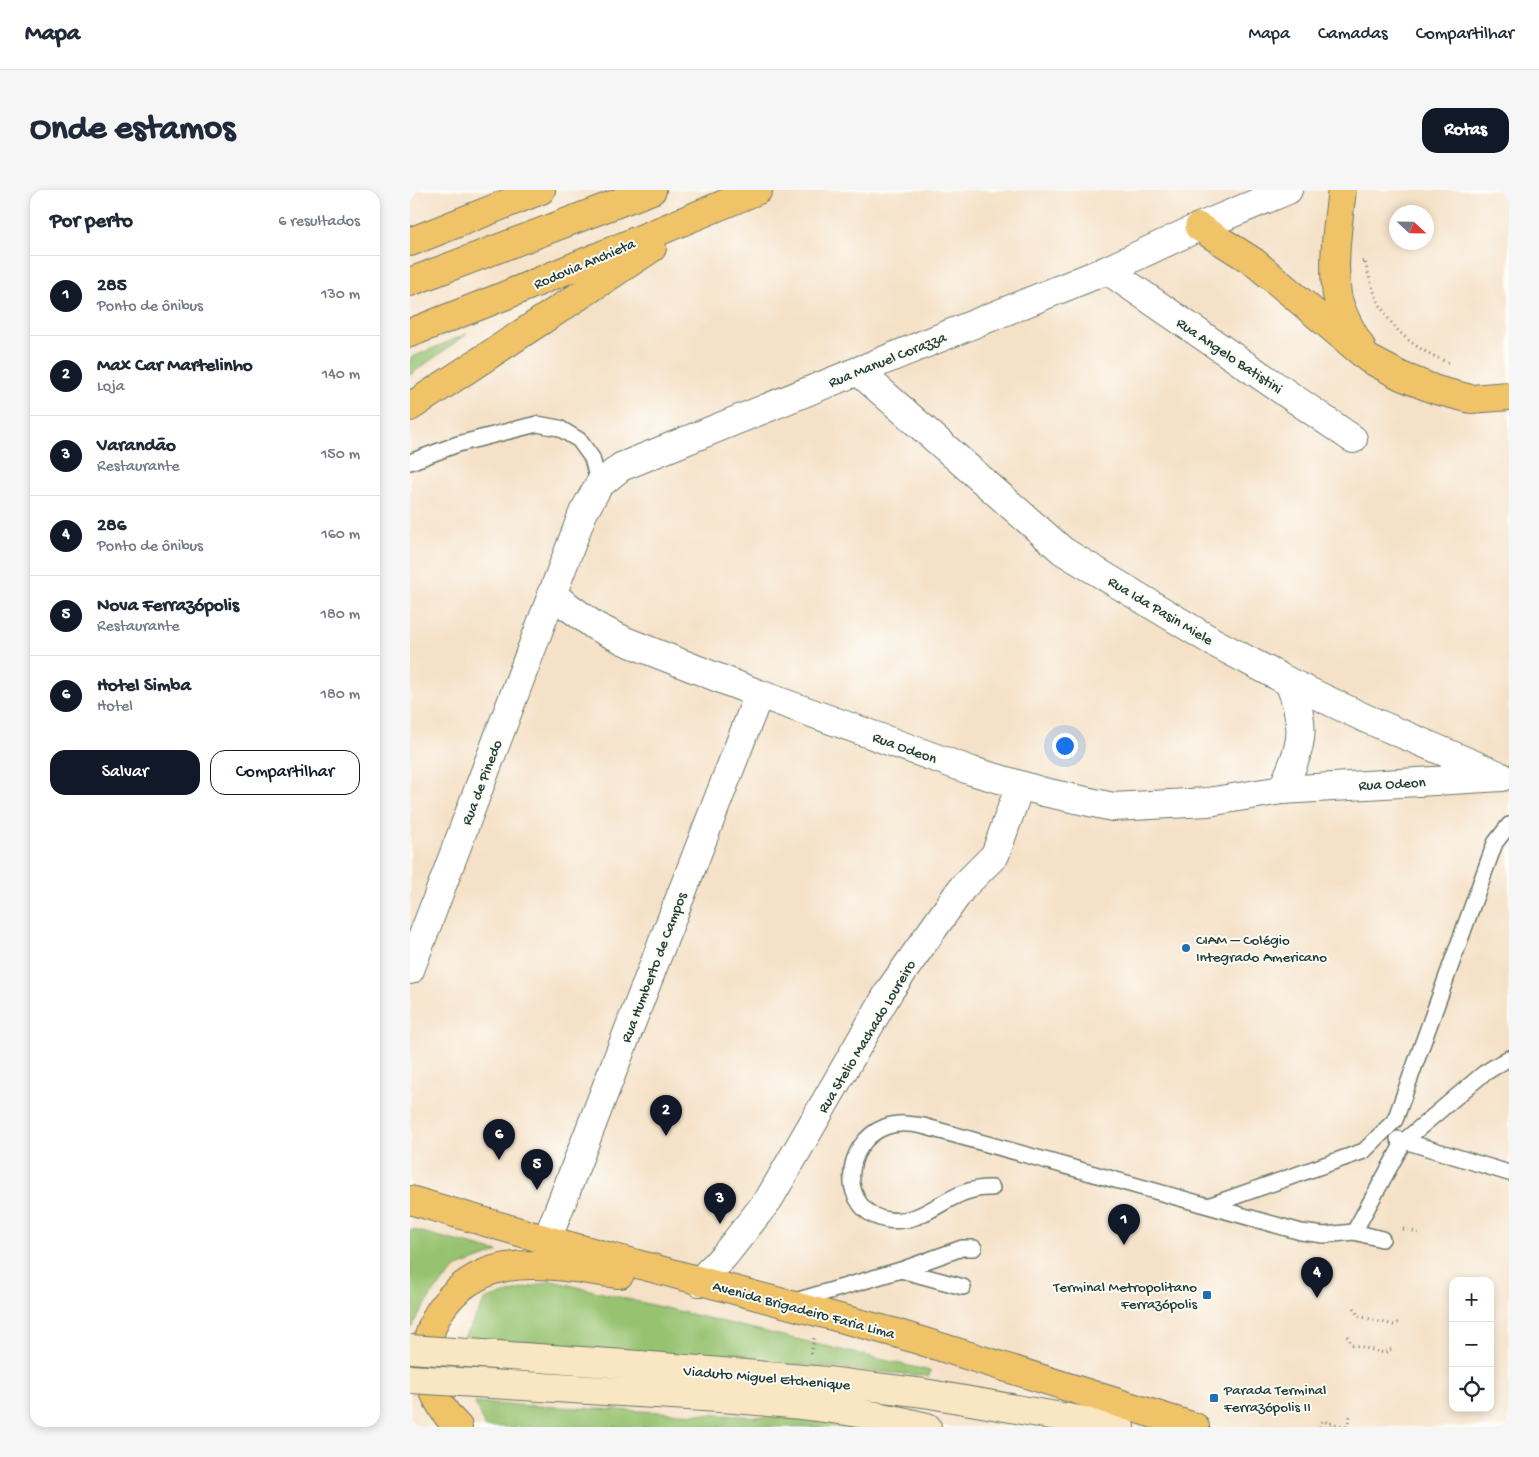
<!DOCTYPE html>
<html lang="pt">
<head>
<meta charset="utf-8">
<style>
	body { margin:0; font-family:"Gochi Hand",sans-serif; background:#f6f6f7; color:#1f2937 }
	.controls { position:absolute; right:15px; bottom:15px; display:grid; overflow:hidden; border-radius:10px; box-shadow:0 2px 8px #0003 }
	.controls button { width:45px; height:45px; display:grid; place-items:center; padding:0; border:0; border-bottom:1px solid #e0e1e3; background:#fff; color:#1f2937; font:25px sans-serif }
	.compass { position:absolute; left:979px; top:15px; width:45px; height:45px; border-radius:50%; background:#fff; box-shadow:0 2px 8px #0003; rotate:112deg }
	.you { position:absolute; left:654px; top:555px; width:18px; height:18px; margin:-12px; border:4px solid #fff; border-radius:50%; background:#1a73e8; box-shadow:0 0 0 8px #1a73e833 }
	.badge { display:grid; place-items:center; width:32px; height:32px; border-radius:50%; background:#111827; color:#fff; font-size:16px; font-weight:700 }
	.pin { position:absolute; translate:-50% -41px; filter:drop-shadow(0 1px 2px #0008) }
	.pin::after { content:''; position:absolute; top:26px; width:18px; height:15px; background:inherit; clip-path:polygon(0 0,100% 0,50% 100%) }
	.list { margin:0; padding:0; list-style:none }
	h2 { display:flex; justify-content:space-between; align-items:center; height:65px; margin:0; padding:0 20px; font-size:21px }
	h2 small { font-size:16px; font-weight:400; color:#747a83 }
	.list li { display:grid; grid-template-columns:32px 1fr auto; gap:15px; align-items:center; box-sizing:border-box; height:80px; padding:0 20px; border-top:1px solid #e0e1e3 }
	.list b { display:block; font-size:19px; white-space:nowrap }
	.list p { margin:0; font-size:16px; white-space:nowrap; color:#747a83 }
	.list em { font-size:16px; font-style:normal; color:#747a83 }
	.actions { display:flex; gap:10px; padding:15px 20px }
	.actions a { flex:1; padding:11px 0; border:1px solid #111827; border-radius:15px; text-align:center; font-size:18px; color:#111827 }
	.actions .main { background:#111827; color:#fff }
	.icon { flex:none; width:28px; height:28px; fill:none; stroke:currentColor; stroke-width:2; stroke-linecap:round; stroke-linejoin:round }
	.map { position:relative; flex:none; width:1099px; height:1237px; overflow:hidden; border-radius:15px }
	header { display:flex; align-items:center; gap:30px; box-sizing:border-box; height:70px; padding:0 25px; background:#fff; border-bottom:1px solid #e0e1e3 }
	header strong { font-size:24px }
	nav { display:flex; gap:28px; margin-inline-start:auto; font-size:18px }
	.intro { display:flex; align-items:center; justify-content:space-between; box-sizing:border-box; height:120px; padding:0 30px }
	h1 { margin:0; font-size:35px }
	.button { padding:12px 22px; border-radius:15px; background:#111827; color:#fff; font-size:18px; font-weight:700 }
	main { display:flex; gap:30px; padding:0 30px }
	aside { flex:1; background:#fff; border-radius:15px; box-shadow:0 2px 8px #0003 }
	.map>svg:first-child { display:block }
	.green { fill:#97c270; stroke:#5b8052 }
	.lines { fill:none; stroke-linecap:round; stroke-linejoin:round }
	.lane-casing { stroke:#6a7667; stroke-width:18 }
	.street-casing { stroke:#6a7667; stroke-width:30 }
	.secondary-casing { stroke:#6a7667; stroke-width:30 }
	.primary-casing { stroke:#6a7667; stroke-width:30 }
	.highway-casing { stroke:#6a7667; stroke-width:30 }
	.path { stroke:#6a7667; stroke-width:3; stroke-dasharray:1 4; stroke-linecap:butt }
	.lane { stroke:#fff; stroke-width:15 }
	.street { stroke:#fff; stroke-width:28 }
	.secondary { stroke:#f9e7c3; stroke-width:28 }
	.primary { stroke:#f0c369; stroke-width:28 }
	.highway { stroke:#f0c369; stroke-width:28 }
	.secondary-bridge-casing { stroke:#6a7667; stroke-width:30; stroke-linecap:butt }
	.secondary-bridge { stroke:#f9e7c3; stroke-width:28 }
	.poi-dot { fill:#1f6fb2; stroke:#fdfcf7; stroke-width:2 }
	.labels { text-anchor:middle; stroke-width:4; stroke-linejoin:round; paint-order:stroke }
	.street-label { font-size:15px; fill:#1f3d34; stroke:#fdfcf7 }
	.poi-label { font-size:15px; fill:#1f3d34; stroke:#fdfcf7; text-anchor:start }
</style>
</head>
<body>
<header>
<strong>Mapa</strong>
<nav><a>Mapa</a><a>Camadas</a><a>Compartilhar</a></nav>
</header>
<div class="intro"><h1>Onde estamos</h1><a class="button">Rotas</a></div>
<main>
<aside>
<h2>Por perto<small>6 resultados</small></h2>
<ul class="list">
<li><span class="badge">1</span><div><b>285</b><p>Ponto de ônibus</p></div><em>130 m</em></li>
<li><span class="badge">2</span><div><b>Max Car Martelinho</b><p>Loja</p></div><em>140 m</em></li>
<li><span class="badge">3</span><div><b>Varandão</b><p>Restaurante</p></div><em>150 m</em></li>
<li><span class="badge">4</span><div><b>286</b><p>Ponto de ônibus</p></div><em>160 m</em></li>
<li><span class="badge">5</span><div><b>Nova Ferrazópolis</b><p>Restaurante</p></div><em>180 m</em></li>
<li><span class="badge">6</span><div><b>Hotel Simba</b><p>Hotel</p></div><em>180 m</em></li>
</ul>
<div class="actions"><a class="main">Salvar</a><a>Compartilhar</a></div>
</aside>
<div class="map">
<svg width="1099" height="1237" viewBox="0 0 1099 1237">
	<rect width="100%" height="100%" fill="#fdfcf7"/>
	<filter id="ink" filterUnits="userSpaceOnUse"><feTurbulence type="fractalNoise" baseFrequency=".02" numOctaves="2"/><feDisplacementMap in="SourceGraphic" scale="10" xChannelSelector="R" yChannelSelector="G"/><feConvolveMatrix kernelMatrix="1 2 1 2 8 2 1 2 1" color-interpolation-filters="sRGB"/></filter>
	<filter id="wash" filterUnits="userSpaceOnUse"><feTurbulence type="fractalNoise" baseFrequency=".0096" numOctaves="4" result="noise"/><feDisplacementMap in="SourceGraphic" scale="20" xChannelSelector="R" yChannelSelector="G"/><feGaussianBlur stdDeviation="1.12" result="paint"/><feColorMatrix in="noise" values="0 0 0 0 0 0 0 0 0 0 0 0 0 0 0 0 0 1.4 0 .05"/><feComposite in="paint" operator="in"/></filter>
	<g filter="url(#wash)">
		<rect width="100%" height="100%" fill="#f5e1c7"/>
		<path class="green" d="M57,144L0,185V168Z
			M0,1039L88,1062L47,1077L22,1104L2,1137H0Z
			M142,1091L520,1181L519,1186L54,1147L76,1109Z
			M65,1213L413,1230L443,1237H75Z"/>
	</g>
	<g filter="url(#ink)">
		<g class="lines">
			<defs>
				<path id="lane" d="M0,272L48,254L127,234L149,238L169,250L182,268L189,295
					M988,949L1099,983
					M582,998C539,996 517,1036 478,1030C428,1022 432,953 475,937C488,932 501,934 513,936L891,1042L914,1045L944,1042L972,1049
					M798,1016L954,961L985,930L1085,653L1099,635
					M944,1042L994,951L1073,884L1099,868
					M491,1080L553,1097
					M382,1112L491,1080L552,1058H564"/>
				<path id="street" d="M697,80L943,249
					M448,181L653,361L805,453L879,492L957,529L1086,584
					M141,404L185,436L215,451L349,504L562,581L634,602L703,617L798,612L872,600L1092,587
					M872,600C892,555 898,540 879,492
					M0,780L173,323L189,295L211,277L697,80L789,37L878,0
					M137,1050L349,504
					M289,1092L314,1066L359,1009L480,800L552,698L585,665L610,595"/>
				<path id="secondary" d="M229,1175L417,1191L514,1203L710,1237
					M228,1203C325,1209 422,1213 517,1237"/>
				<path id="primary" d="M932,0C928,33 922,71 927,105C931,124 941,141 951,157
					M789,37L844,72L959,169L991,186L1026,200L1061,209L1099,206
					M0,1010L137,1050L486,1143L785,1237
					M48,1237C30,1220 18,1194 15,1169C14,1164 17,1157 18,1151C26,1112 58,1084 96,1077C133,1071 173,1080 210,1084"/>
				<path id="highway" d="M0,52L131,0
					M0,92L242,0
					M0,143L94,106L348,0
					M0,217L242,58"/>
			</defs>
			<use href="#lane" class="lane-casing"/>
			<use href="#street" class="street-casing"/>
			<use href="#secondary" class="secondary-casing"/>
			<use href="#primary" class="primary-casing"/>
			<use href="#highway" class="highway-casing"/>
			<path class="path" d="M952,72L955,71C967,125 990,154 1042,174
				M993,1039L1010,1043
				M944,1118L948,1126L984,1135L991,1131
				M937,1146L941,1154L974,1163L982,1159
				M401,1164L404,1148
				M910,1237L912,1231L936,1237
				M937,1237L940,1226"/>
			<use href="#lane" class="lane"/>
			<use href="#street" class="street"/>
			<use href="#secondary" class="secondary"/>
			<use href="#primary" class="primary"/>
			<use href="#highway" class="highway"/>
			<defs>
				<path id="secondary-bridge" d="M0,1159L229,1175
					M0,1189L228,1203"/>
			</defs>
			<use href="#secondary-bridge" class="secondary-bridge-casing"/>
			<use href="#secondary-bridge" class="secondary-bridge"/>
		</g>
	</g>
	<g class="poi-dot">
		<circle cx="776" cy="758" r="5"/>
		<rect x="792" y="1100" width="10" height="10" rx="2.5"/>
		<rect x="799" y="1203" width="10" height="10" rx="2.5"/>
	</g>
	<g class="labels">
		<g class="street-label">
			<text transform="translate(174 73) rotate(-23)" y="5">Rodovia Anchieta</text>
			<text transform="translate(820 165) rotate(34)" y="5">Rua Angelo Batistini</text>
			<text transform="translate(477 169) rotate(-22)" y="5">Rua Manuel Corazza</text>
			<text transform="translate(751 420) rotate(31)" y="5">Rua Ida Pasin Miele</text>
			<text transform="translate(495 557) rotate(20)" y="5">Rua Odeon</text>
			<text transform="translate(71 592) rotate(-69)" y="5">Rua de Pinedo</text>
			<text transform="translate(982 593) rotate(-3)" y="5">Rua Odeon</text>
			<text transform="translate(243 777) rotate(-69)" y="5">Rua Humberto de Campos</text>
			<text transform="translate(456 846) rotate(-59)" y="5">Rua Stelio Machado Loureiro</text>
			<text transform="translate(394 1119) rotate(15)" y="5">Avenida Brigadeiro Faria Lima</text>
			<text transform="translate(357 1187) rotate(5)" y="5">Viaduto Miguel Etchenique</text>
		</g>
		<g class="poi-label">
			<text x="786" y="754">CIAM – Colégio<tspan x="786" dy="17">Integrado Americano</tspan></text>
			<text x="787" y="1101" text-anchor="end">Terminal Metropolitano<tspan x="787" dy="17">Ferrazópolis</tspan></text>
			<text x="814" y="1204">Parada Terminal<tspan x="814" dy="17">Ferrazópolis II</tspan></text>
		</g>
	</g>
</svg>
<div class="controls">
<button>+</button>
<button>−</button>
<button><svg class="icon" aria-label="locate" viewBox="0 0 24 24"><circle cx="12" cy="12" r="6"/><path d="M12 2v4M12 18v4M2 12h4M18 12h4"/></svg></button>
</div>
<svg class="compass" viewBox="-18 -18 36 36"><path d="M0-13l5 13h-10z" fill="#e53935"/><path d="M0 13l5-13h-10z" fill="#747a83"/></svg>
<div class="you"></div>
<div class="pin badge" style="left:714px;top:1055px">1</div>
<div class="pin badge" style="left:256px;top:946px">2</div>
<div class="pin badge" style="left:310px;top:1034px">3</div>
<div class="pin badge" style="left:907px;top:1108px">4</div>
<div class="pin badge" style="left:127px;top:1000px">5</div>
<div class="pin badge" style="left:89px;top:970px">6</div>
</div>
</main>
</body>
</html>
